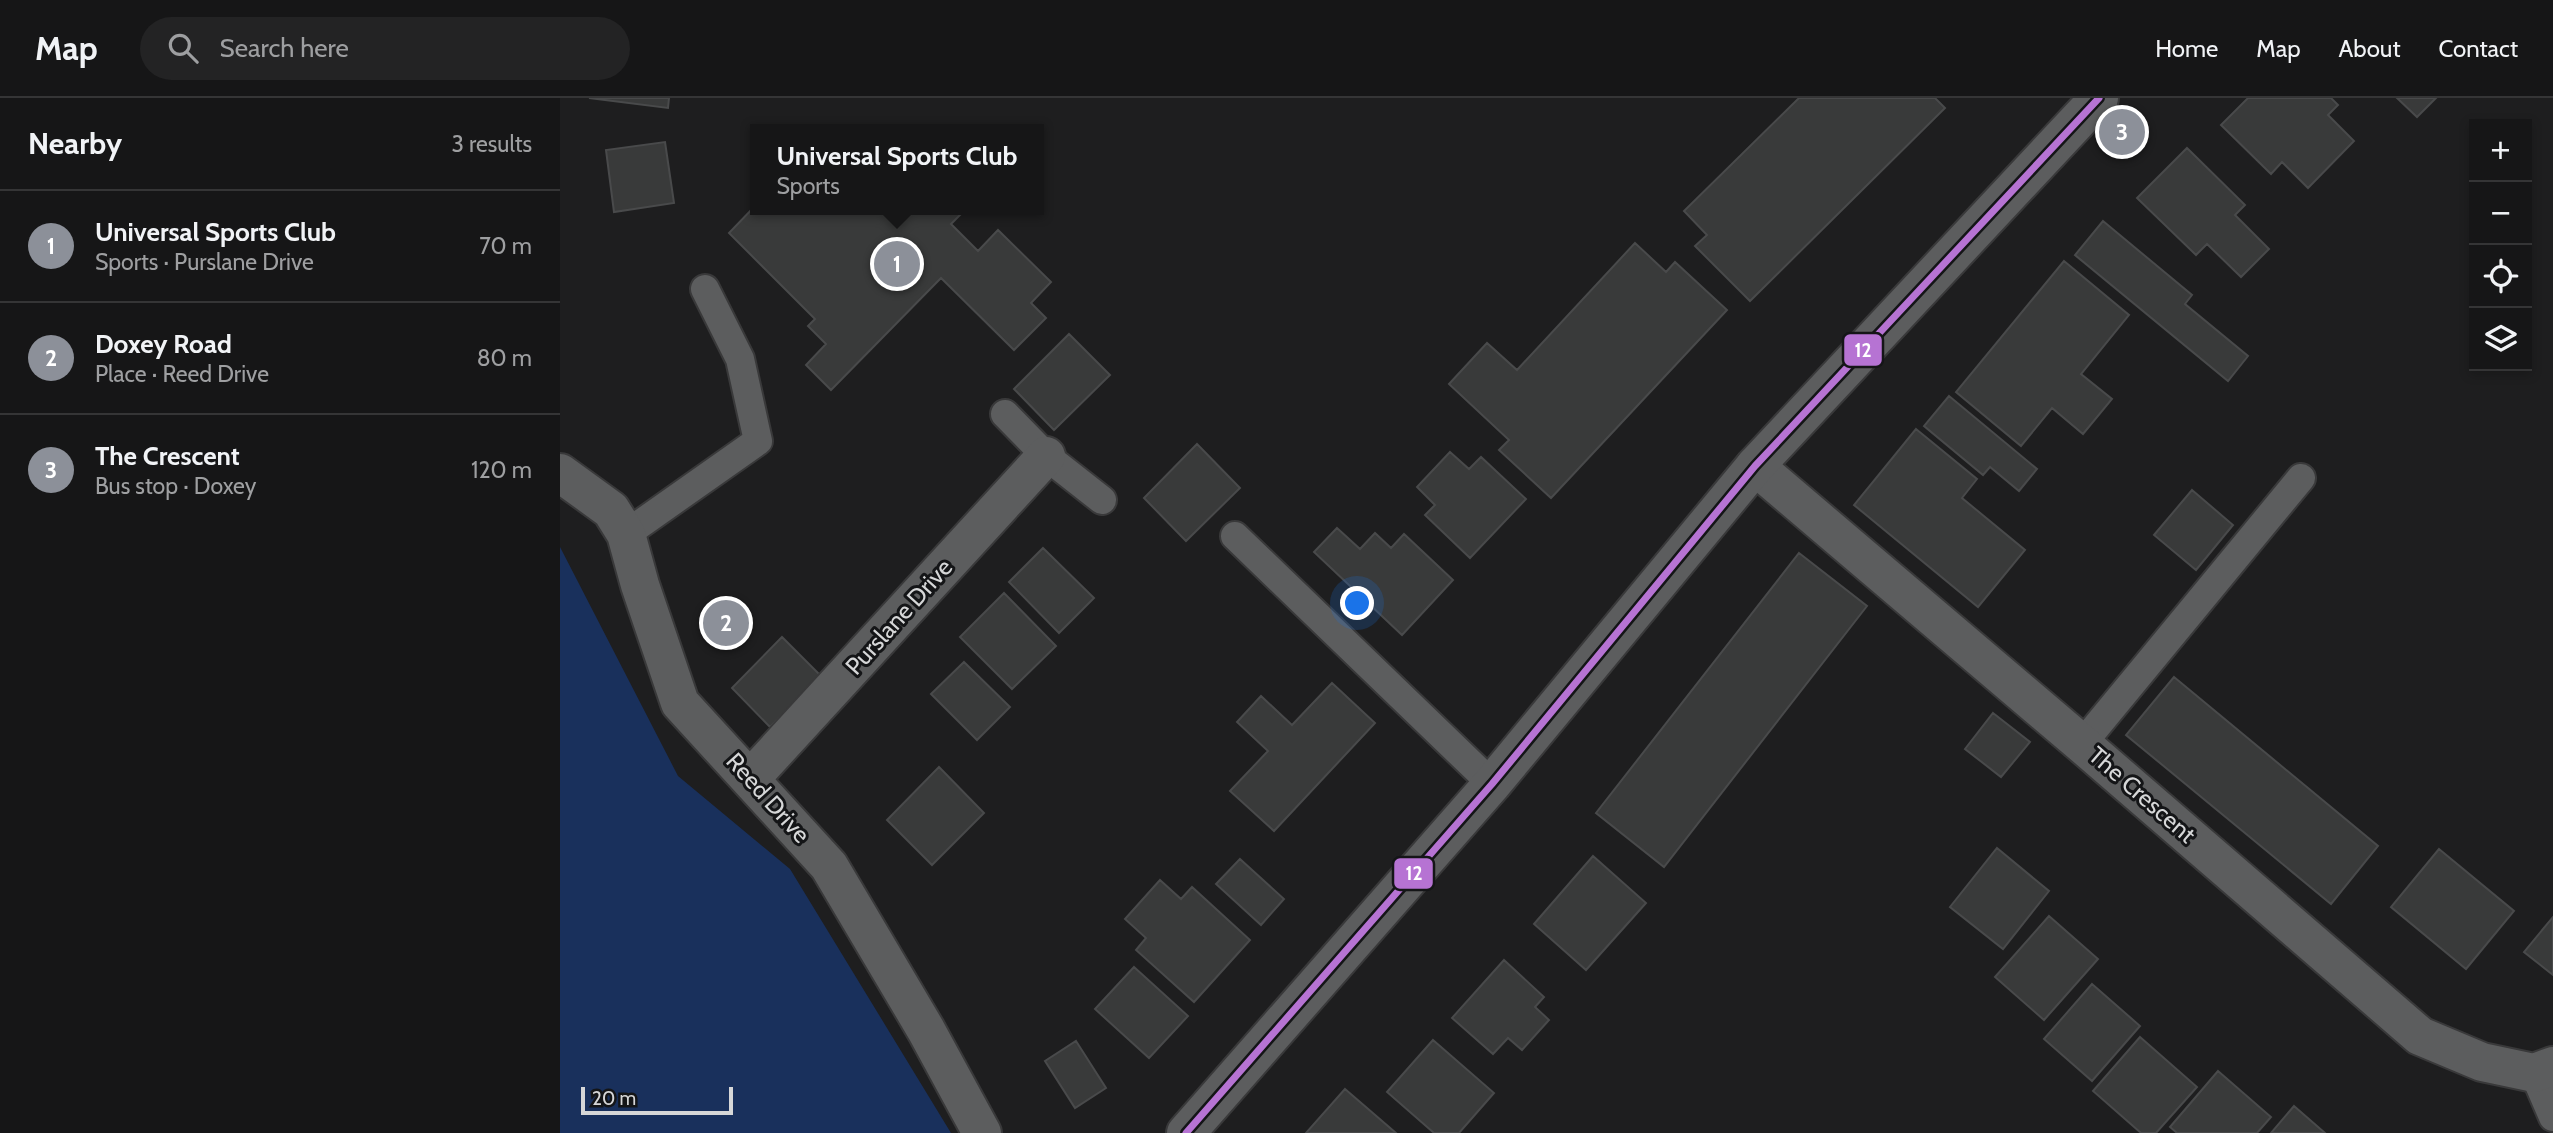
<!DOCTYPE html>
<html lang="en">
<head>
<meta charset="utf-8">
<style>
	body { margin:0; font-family:Cabin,sans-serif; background:#232324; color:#f1f3f6 }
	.controls { position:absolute; right:21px; top:21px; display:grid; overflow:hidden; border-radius:0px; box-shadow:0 4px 10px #0003 }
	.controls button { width:63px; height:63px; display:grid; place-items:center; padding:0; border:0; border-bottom:2px solid #353536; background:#161617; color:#f1f3f6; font:35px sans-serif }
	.scale { position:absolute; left:21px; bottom:18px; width:152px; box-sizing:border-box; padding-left:7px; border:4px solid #d6d7d8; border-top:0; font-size:19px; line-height:24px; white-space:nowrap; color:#d6d7d8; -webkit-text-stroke:5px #141517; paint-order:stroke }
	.you { position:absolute; left:798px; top:506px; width:24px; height:24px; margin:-18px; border:5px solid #fff; border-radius:50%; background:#1a73e8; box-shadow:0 0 0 10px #1a73e833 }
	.badge { display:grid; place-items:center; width:46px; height:46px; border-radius:50%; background:#8c9099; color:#fff; font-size:23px; font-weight:700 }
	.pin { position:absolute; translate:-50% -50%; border:4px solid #fff; box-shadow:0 2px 7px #0006 }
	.popup { position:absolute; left:190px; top:26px; width:294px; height:91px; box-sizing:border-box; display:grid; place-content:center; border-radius:0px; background:#161617; filter:drop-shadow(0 2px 5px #0005); font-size:23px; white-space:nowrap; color:#9e9fa1 }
	.popup b { font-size:26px; color:#f1f3f6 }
	.popup::after { content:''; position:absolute; left:50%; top:100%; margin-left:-14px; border:14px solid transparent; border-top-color:#161617 }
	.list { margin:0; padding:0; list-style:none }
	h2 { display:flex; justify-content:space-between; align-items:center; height:91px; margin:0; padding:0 28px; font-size:30px }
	h2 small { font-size:23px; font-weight:400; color:#9e9fa1 }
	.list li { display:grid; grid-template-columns:46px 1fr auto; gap:21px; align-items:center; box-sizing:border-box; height:112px; padding:0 28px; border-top:2px solid #353536 }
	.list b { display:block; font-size:26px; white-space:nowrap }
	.list p { margin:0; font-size:23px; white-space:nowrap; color:#9e9fa1 }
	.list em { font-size:23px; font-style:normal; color:#9e9fa1 }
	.icon { flex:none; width:38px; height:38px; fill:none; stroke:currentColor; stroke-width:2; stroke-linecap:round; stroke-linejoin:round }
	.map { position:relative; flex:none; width:1993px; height:1035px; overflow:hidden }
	header { display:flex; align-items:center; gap:42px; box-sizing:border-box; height:98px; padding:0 35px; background:#161617; border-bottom:2px solid #353536 }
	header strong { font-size:33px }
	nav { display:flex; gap:38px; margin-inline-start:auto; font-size:24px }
	.search { width:490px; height:63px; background:#232324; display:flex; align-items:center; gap:18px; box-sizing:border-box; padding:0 24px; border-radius:38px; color:#9e9fa1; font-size:26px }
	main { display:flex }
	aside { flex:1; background:#161617 }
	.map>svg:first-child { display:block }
	.green { fill:#19305c }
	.building { fill:#393a3a; stroke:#494a4b; stroke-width:2 }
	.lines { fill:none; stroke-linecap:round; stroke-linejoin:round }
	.lane-casing { stroke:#39393a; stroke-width:32 }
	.street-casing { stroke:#39393a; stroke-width:42 }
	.secondary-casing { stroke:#39393a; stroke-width:42 }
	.lane { stroke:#5c5d5e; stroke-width:28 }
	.street { stroke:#5c5d5e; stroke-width:38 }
	.secondary { stroke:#5c5d5e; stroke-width:38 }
	.bus-1-casing { stroke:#141517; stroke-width:12 }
	.bus-1 { stroke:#b673d3; stroke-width:7 }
	.labels { text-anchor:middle; stroke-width:6; stroke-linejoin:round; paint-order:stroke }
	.street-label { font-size:24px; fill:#d6d7d8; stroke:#141517 }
	.line-badge { stroke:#141517; stroke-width:2.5 }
	.badge-label { font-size:19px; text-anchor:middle; font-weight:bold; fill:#fff }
</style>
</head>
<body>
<header>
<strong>Map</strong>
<div class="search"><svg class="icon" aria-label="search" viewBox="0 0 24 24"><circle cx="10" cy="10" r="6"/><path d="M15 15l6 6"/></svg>Search here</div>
<nav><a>Home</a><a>Map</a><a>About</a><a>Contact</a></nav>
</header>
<main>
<aside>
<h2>Nearby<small>3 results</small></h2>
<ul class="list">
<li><span class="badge">1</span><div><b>Universal Sports Club</b><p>Sports · Purslane Drive</p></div><em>70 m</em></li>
<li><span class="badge">2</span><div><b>Doxey Road</b><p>Place · Reed Drive</p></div><em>80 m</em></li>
<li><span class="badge">3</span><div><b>The Crescent</b><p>Bus stop · Doxey</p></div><em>120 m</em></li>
</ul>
</aside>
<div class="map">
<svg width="1993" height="1035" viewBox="0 0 1993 1035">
	<rect width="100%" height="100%" fill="#1e1e1f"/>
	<path class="green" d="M0,449L118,678L230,771L391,1035H0Z"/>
	<path class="building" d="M29,0H109L108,10Z
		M1239,0H1375L1385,10L1190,203L1135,148L1147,137L1124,113Z
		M1688,0H1771L1778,7L1768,17L1794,43L1748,90L1722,64L1711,76L1661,27Z
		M1837,0H1876L1857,19Z
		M105,44L114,105L54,114L46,52Z
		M1627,50L1685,107L1675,117L1709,151L1681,179L1647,146L1636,157L1577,100Z
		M195,108V112H405L391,126L418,153L438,132L491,184L471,205L486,220L454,252L381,180L271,292L246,267L266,246L248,228L255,221L169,135Z
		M1543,123L1632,197L1625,206L1688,258L1668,283L1515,157Z
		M1075,145L1106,174L1115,164L1167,212L991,400L939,352L949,342L889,286L927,245L957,272Z
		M1504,163L1569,217L1521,276L1552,301L1523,336L1492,310L1461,348L1396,294Z
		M509,236L550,277L494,332L454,291Z
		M1389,298L1477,371L1459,393L1430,369L1423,377L1364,328Z
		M1356,331L1417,381L1402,400L1465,452L1418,509L1294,407Z
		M637,346L680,390L626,443L584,400Z
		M890,354L909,371L921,359L966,401L910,460L865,417L875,407L857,389Z
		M1632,392L1673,427L1636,472L1594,437Z
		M777,430L800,451L815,435L831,450L844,436L893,482L842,537L754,454Z
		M483,450L534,500L499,535L449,484Z
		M1239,455L1307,508L1104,769L1036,715Z
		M444,495L496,548L452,591L400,539Z
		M163,503L188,527L167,547L144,523Z
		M222,539L261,578L210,629L172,590Z
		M404,564L450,609L417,642L371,596Z
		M1614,579L1818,748L1771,806L1566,637Z
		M772,585L815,625L714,733L670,693L708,653L677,624L701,598L732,627Z
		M1433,615L1470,644L1441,679L1405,651Z
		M379,669L424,715L372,767L327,722Z
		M1437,750L1489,793L1443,851L1390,809Z
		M1879,751L1954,813L1906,871L1831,809Z
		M1033,758L1086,805L1026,872L974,826Z
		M680,761L724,801L701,827L656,786Z
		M600,782L621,801L632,789L690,842L634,904L576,852L586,840L565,821Z
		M1489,818L1538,861L1484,922L1435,879Z
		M1993,819V877L1964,854Z
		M944,862L984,899L975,909L989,922L962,952L948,940L933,956L892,920Z
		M574,869L628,918L589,960L535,911Z
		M1532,886L1580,928L1532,983L1484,941Z
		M1580,939L1637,989L1596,1035H1581L1533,993Z
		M873,942L934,995L899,1035H874L827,994Z
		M516,943L546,990L515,1010L485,963Z
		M1658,973L1711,1019L1697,1035H1617L1610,1029Z
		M785,991L836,1035H746Z
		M1734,1008L1765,1035H1711Z"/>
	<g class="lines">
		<defs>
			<path id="lane" d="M445,316L486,358L542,402
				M66,436L198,343L180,261L145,191
				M675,438L932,686
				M1522,646L1741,380
				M1974,975L1993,1019"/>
			<path id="street" d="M1195,368L1522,646L1860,938L1922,964L1974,975L1993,968
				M0,375L51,412L66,436L80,487L120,605L269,768L366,932L422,1035
				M191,680L486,358"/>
			<path id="secondary" d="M626,1035L932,686L1195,368L1539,0"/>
		</defs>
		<use href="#lane" class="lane-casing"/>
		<use href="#street" class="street-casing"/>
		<use href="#secondary" class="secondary-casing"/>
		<use href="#lane" class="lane"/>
		<use href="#street" class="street"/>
		<use href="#secondary" class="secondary"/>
		<defs>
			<path id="bus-1" d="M626,1035L932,686L1195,368L1539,0"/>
		</defs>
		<use href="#bus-1" class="bus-1-casing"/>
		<use href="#bus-1" class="bus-1"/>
	</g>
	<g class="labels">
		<g class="street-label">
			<text transform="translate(339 519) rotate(-48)" y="8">Purslane Drive</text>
			<text transform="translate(1582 697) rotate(41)" y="8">The Crescent</text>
			<text transform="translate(208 700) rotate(48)" y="8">Reed Drive</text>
		</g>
	</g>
	<g class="line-badge">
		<rect x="1283" y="235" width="40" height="34" rx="7" fill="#b673d3"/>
		<rect x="833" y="759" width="41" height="33" rx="7" fill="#b673d3"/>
	</g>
	<g class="badge-label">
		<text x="1303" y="259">12</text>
		<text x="854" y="782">12</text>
	</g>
</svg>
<div class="controls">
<button>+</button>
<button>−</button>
<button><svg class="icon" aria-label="locate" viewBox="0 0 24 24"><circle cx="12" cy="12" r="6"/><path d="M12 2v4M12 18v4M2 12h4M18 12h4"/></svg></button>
<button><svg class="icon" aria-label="layers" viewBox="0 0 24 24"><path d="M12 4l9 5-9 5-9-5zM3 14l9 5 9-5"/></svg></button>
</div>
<div class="scale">20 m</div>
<div class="you"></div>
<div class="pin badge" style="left:337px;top:166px">1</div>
<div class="popup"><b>Universal Sports Club</b>Sports</div>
<div class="pin badge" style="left:166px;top:525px">2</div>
<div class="pin badge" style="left:1562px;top:34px">3</div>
</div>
</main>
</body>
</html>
